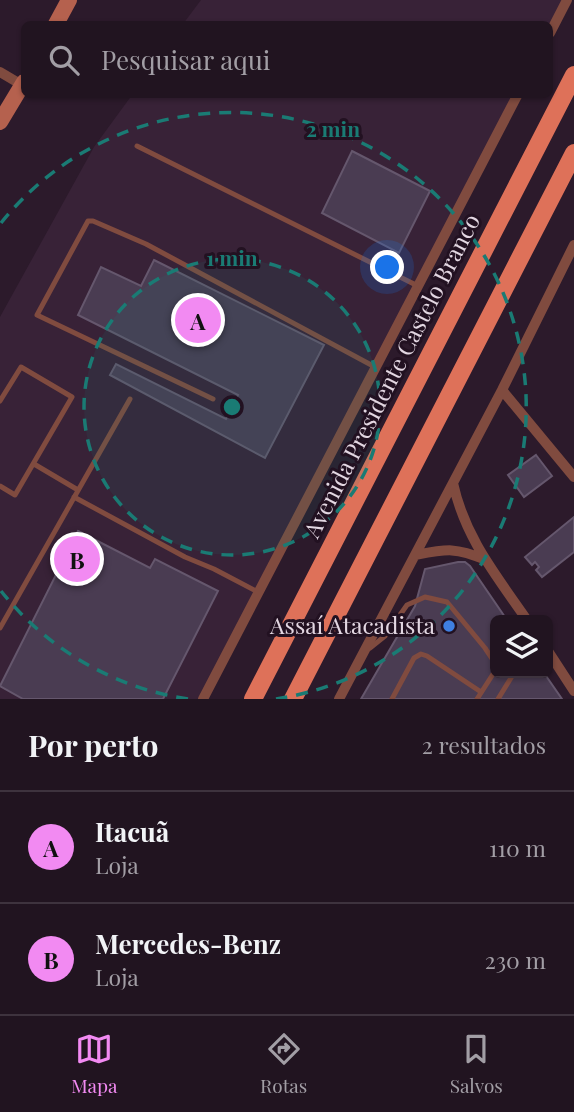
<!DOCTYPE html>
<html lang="pt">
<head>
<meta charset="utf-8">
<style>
	body { margin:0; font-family:"Playfair Display",serif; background:#2d212d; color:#f1f3f6 }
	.controls { position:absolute; right:21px; bottom:21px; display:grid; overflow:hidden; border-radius:10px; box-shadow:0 2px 5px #0004 }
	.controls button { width:63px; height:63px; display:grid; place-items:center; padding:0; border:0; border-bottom:2px solid #3e333e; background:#211420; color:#f1f3f6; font:35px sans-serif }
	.you { position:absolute; left:388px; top:268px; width:24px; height:24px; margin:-18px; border:5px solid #fff; border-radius:50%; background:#1a73e8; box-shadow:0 0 0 10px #1a73e833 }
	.badge { display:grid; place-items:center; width:46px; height:46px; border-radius:50%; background:#f28af2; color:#111; font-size:23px; font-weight:700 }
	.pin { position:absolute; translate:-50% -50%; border:4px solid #fff; box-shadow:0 2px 7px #0006 }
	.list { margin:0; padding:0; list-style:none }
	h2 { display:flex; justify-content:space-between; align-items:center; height:91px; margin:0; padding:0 28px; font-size:30px }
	h2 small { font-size:23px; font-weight:400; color:#a29ea5 }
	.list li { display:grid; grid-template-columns:46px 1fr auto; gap:21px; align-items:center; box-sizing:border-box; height:112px; padding:0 28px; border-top:2px solid #3e333e }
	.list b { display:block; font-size:26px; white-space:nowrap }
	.list p { margin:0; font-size:23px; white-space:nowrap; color:#a29ea5 }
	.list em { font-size:23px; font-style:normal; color:#a29ea5 }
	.icon { flex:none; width:38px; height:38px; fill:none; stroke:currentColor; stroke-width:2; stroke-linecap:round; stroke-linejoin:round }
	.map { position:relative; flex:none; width:574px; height:699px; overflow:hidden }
	.search { position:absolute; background:#211420; box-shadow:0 2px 5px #0004; left:21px; right:21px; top:21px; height:77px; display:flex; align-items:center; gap:18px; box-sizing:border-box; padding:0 24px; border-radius:10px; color:#a29ea5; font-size:26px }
	.sheet { height:315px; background:#211420 }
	nav { display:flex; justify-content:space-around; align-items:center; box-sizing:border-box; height:98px; border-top:2px solid #3e333e; background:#211420; font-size:19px; color:#a29ea5 }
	nav a { display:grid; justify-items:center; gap:4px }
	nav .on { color:#f28af2 }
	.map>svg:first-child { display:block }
	.built { fill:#382237 }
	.building { fill:#4a3c52; stroke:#65576d; stroke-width:2 }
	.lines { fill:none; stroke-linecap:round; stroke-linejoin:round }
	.lane { stroke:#804b3f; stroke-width:5 }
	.street { stroke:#804b3f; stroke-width:10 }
	.secondary { stroke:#b5614e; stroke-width:16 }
	.primary { stroke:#de7159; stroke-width:18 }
	.ring { fill:none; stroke:#1a7b74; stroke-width:3.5; stroke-dasharray:12 9 }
	.shop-dot { fill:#3f7fe0; stroke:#221121; stroke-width:2.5 }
	.labels { text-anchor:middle; stroke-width:6; stroke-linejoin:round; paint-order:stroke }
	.street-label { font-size:23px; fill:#e3d7e2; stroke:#221121 }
	.poi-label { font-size:23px; fill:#e3d7e2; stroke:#221121; text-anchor:end }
	.centre { fill:#1a7b74; stroke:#221121; stroke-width:3.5 }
	.ring-label { font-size:21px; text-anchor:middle; font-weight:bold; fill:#1a7b74; stroke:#221121; stroke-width:6; stroke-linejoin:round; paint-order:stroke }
</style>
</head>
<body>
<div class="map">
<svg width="574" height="699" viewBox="0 0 574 699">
	<rect width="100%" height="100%" fill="#2c1a2b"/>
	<path class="built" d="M201,0H567L550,24H183Z
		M132,95H518L203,699H0V317L94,147Z"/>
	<path class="building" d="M352,151L430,191L399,253L322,213Z
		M154,260L324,345L265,458L110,375L116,364L226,419L238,395L78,315L101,267L141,286Z
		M536,455L552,476L524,497L508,475Z
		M574,517V552L542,577L536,570L539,567L535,562L532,565L525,557Z
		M78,531L150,568L155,559L218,591L163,699H23L0,686Z
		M458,562H465L470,566L507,620H495V673H544L562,699H361L415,606L425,569Z"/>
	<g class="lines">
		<path class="lane" d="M137,146L418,286
			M213,399L37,315L88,221H93L146,244L375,367
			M0,401L21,367L72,397L15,495L0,486
			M34,464L78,490
			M74,497L185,557L214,569L258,592
			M0,628L130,399
			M370,648L385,636L407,605L425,597L447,602L485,648L495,663
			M392,699L414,658L421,654L427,656L481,692
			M477,699L495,671
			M498,699L514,673"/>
		<path class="street" d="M550,33L567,0
			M0,72L22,85
			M502,390L574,477
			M453,483C465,538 496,575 527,620
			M415,555C447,549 455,547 486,560
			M548,651L574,691
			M203,699L518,94
			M339,699L502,390L574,245"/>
		<path class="secondary" d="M56,24L69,0
			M0,122L24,82"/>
		<path class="primary" d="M253,699L574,75
			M293,699L574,153"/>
	</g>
	<circle cx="232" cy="407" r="148" fill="#1a7b74" fill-opacity=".12"/>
	<g class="ring">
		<circle cx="232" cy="407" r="148"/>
		<path d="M188 699A295 295 0 0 1 1 591M1 223A295 295 0 1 1 276 699"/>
	</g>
	<circle class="shop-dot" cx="449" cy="626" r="7"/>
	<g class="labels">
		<g class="street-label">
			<text transform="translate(392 376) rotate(-63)" y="8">Avenida Presidente Castelo Branco</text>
		</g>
		<g class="poi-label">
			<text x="435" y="634">Assaí Atacadista</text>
		</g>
	</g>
	<circle cx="232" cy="407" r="10" class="centre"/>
	<g class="ring-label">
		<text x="333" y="137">2 min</text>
		<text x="232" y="266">1 min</text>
	</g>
</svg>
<div class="controls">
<button><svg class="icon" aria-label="layers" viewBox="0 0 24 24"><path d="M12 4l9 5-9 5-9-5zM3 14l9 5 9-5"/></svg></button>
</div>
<div class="you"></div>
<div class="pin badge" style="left:198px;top:320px">A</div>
<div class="pin badge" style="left:77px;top:559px">B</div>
<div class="search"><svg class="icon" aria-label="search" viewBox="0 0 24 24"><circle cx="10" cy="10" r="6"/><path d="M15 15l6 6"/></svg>Pesquisar aqui</div>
</div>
<section class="sheet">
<h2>Por perto<small>2 resultados</small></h2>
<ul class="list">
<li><span class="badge">A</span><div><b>Itacuã</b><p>Loja</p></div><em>110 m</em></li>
<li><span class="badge">B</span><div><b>Mercedes-Benz</b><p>Loja</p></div><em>230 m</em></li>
</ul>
</section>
<nav>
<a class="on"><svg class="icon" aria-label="map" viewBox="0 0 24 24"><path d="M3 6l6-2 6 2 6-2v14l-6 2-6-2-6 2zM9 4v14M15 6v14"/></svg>Mapa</a>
<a><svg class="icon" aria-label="directions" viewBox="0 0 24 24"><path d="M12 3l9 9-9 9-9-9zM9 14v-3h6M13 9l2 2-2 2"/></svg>Rotas</a>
<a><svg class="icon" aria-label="saved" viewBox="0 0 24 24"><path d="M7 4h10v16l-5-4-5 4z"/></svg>Salvos</a>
</nav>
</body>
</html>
